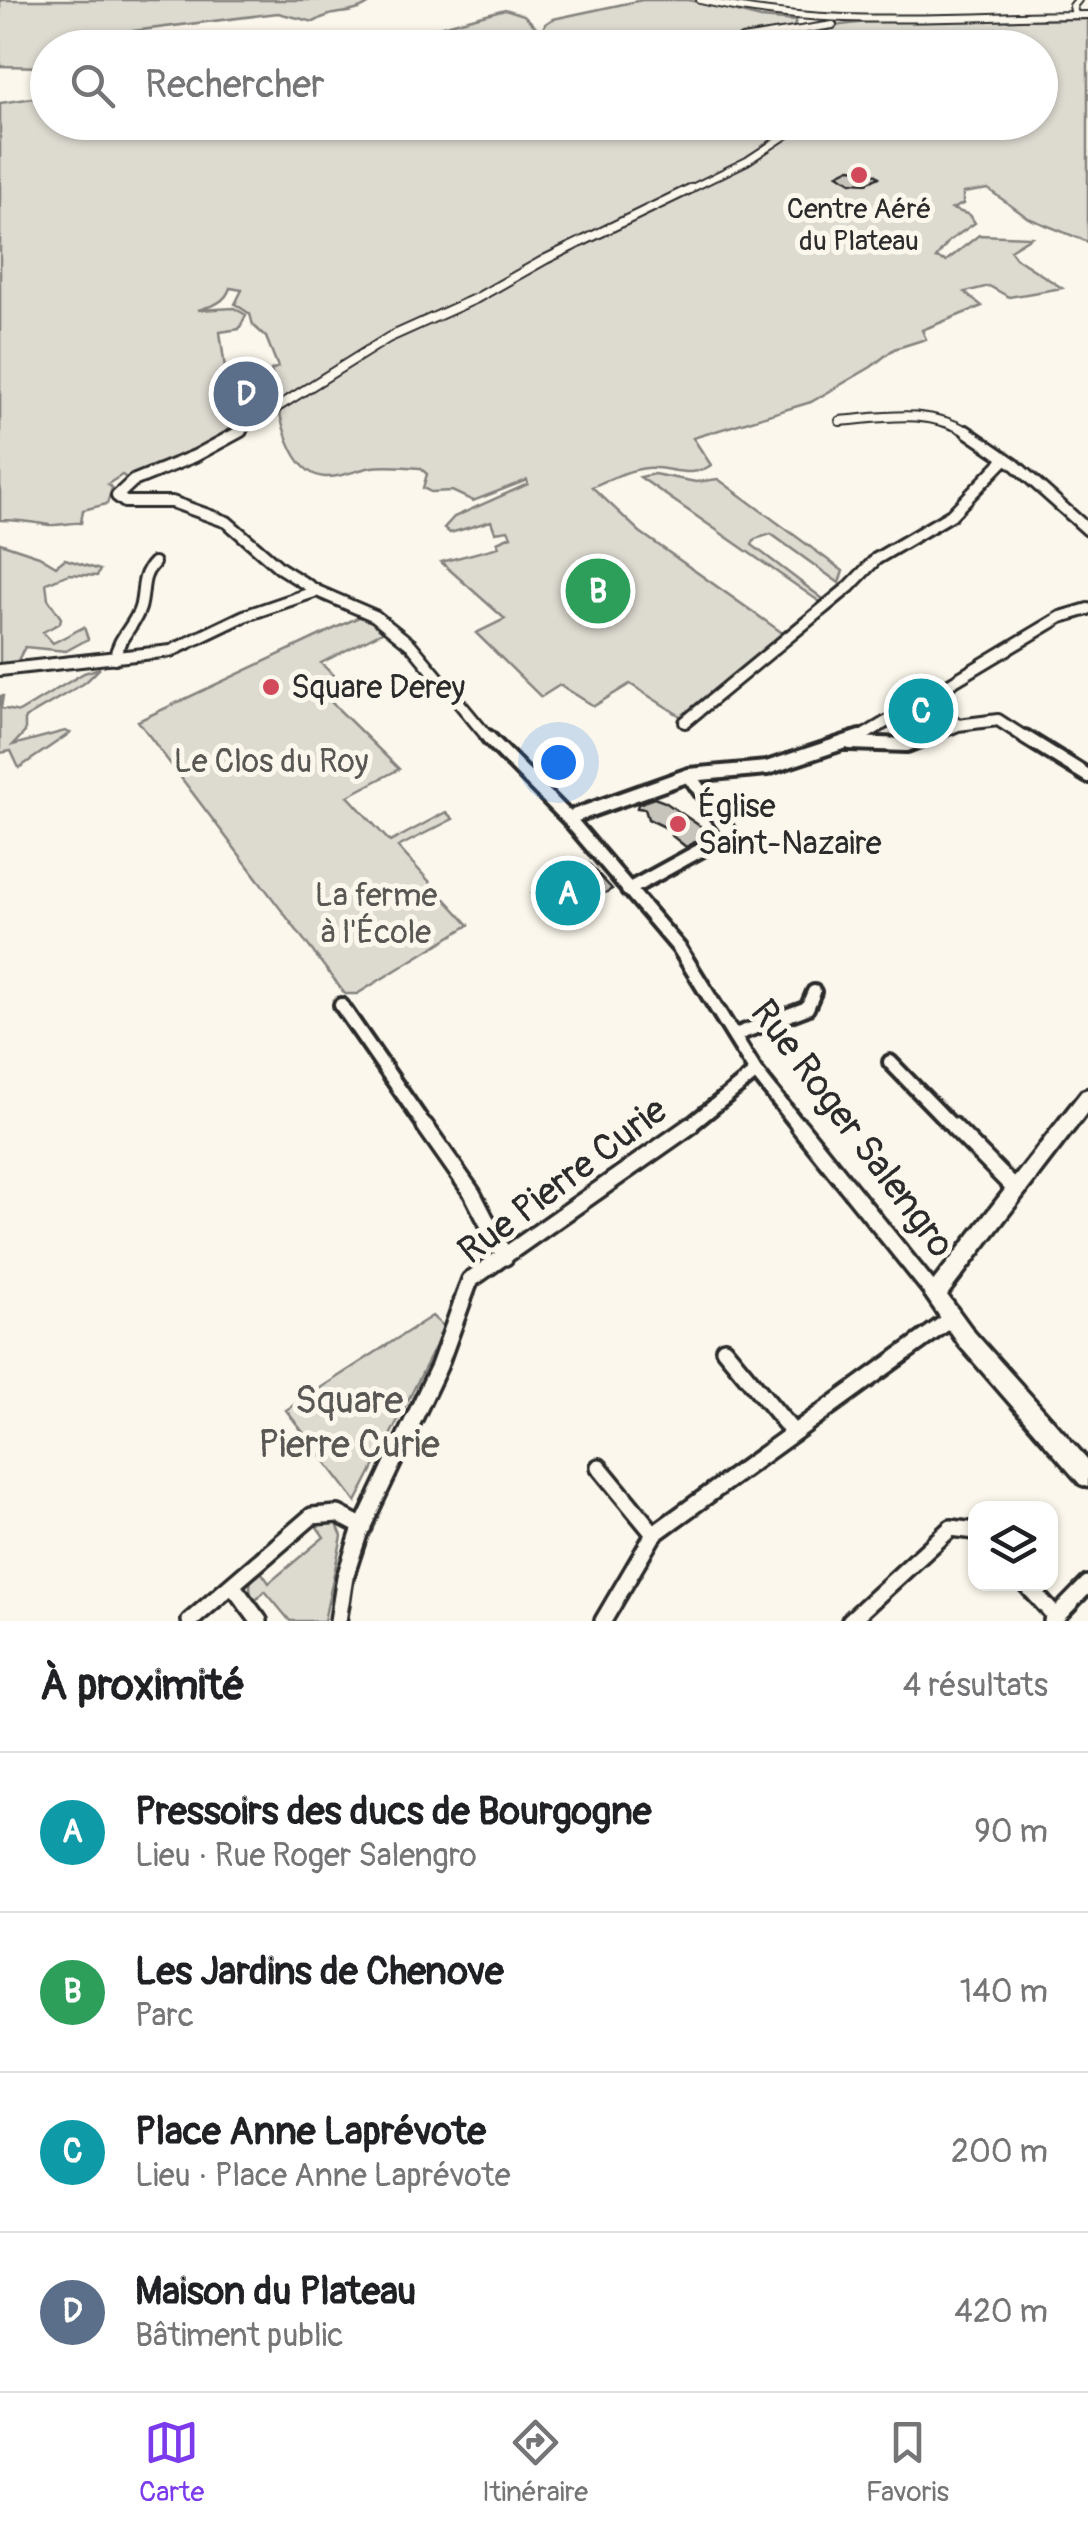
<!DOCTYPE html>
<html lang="fr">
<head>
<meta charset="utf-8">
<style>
	body { margin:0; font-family:Pangolin,sans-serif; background:#f6f6f6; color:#202124 }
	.controls { position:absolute; right:30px; bottom:30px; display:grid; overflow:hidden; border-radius:20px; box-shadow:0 2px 8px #0004 }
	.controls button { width:90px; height:90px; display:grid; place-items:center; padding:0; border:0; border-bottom:2px solid #e0e0e0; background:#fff; color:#202124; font:50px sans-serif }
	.you { position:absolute; left:558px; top:762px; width:35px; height:35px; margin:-25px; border:8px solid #fff; border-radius:50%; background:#1a73e8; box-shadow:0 0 0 15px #1a73e833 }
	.badge { display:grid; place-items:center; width:65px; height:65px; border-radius:50%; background:#7c3aed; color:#fff; font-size:32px; font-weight:700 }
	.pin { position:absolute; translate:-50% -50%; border:5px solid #fff; box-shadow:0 2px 10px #0006 }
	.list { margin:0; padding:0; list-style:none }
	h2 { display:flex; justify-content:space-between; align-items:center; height:130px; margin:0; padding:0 40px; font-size:42px }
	h2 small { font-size:32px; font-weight:400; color:#757577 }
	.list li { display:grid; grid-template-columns:65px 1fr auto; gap:30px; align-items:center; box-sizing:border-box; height:160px; padding:0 40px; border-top:2px solid #e0e0e0 }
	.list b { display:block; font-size:38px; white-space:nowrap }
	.list p { margin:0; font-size:32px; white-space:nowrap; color:#757577 }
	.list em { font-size:32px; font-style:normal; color:#757577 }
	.icon { flex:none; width:55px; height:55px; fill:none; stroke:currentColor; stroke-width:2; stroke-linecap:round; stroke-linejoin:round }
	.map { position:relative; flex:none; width:1088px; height:1621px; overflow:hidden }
	.search { position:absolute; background:#fff; box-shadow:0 2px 8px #0004; left:30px; right:30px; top:30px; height:110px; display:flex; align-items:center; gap:25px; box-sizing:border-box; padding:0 35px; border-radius:55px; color:#757577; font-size:38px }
	.sheet { height:770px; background:#fff }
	nav { display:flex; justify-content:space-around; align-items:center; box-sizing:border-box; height:140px; border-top:2px solid #e0e0e0; background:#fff; font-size:28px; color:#757577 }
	nav a { display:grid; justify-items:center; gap:5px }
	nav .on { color:#7c3aed }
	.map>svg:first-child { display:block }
	.green { fill:#dddad0; stroke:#84827e; stroke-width:2.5 }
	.building { fill:#c7c4bc; stroke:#2b2b2b; stroke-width:2.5 }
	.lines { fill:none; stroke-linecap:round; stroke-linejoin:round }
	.minor-far4-casing { stroke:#2b2b2b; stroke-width:10 }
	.minor-far3-casing { stroke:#2b2b2b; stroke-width:12 }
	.minor-far2-casing { stroke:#2b2b2b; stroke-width:16 }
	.minor-far1-casing { stroke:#2b2b2b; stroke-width:20 }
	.minor-casing { stroke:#2b2b2b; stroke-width:22 }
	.tertiary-casing { stroke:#2b2b2b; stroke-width:7 }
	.minor-far4 { stroke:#fbf7ec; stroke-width:6 }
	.minor-far3 { stroke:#fbf7ec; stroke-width:8 }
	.minor-far2 { stroke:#fbf7ec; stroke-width:10 }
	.minor-far1 { stroke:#fbf7ec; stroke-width:12 }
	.minor { stroke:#fbf7ec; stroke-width:15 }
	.tertiary { fill:#fbf7ec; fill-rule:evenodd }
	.poi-dot { fill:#d1495b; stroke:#fbf7ec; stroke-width:4 }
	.labels { text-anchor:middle; stroke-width:10; stroke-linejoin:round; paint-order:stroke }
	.far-poi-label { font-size:28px; fill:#2b2b2b; stroke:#fbf7ec }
	.poi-label { font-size:32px; fill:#2b2b2b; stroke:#fbf7ec; text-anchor:start }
	.park-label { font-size:32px; fill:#585754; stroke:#fbf7ec }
	.near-street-label { font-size:38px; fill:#2b2b2b; stroke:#fbf7ec }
	.near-park-label { font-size:38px; fill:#585754; stroke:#fbf7ec }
</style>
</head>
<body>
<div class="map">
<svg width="1088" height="1621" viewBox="0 0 1088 1621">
	<rect width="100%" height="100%" fill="#fbf7ec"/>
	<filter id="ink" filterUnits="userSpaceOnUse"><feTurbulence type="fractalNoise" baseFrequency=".01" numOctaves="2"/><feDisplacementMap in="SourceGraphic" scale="20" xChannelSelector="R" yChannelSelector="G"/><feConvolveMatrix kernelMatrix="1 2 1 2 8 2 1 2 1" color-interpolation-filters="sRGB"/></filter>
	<g filter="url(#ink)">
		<path class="green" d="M0,0H374C350,19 337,7 314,22L278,13L53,41L59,47L48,48L47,67L0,66Z
			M642,0H689L761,18L796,21L792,31L866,22L1088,19V242L1028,218L988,189L963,193V204L952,209L970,215L975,223L949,241L936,258L946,261L979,235L1031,237L1010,250L1016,258L1062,288L1009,297L989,286L965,292L982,306L922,330L926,339L894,349L871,367L811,402L693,438L711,465C691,480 669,466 647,468C627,470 610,479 592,487L640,532L784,634L685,719L630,684L594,706L560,685L541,697L476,633L505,619L441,562L499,547L497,542L511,536L508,530L495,532L491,521L450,533L444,528L454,517L528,484L527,480L473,501L452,491L431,492L423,488L427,474L420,468C404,467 387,465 372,467C356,470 340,478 325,477C286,475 277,400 271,370L278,367L266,337L253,325L250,314L235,304L242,290L230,288C225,303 212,306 198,310L234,308L246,315L239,329L220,332L228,390L222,401L267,398L268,410L199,451L128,479L122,475L108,484L112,488L107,504L83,510L81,523C70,522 60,526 49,525C32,522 18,520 0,520V103L47,96L48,122H1040V48L365,47L505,9L524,15L542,33L545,24L553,19Z
			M654,474L696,482L718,479L843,571L839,583L771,534L755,539L752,545L823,599L820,602L640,477Z
			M0,543L39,556L56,566L65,559L100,570L97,576L69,574L46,583L48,599L61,618L60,623L43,632L53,643L84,627L88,639L66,651L25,647L17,662L0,666Z
			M361,616L386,630L321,663L336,678L325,696L399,769L348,796L390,842L446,812L453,819L398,847L469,925L357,994H345L138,721Z
			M100,668L86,682L25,718V732L13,745L65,731L70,733L19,768L11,751L0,753V696H3L1,708L19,712L84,673Z
			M432,1316L443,1326L442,1334L356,1502L286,1410Z
			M335,1519L342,1536L324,1621H290L265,1591L253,1603C249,1588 247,1581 260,1570L269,1583L324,1537L315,1524Z"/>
		<path class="building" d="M850,168L870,170L879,177L867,183L851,182L838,174Z
			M654,798L665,802L710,833L686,847L671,835L675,832L648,819L645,809L637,808L638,804Z
			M589,864L612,889L556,922L532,894Z"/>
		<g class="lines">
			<defs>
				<path id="minor-far4" d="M700,0C829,30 957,15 1088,15
					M1075,15L1073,6L1078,0
					M739,48L735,43L742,39L833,25
					M684,192L747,161L806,122"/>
				<path id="minor-far3" d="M840,421C888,417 927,408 970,433
					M236,433L388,338L477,298L546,259L690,189"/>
				<path id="minor-far2" d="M241,431L195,456L133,481L117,496L125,502H172L227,522L280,568L317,591L375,616L411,645L490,740
					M966,431L1014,464L1088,530
					M115,658C118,637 134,627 140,608C145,590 140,577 154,563
					M0,670L171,651L244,616L317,591
					M924,698L958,725
					M685,722L849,587L876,559L951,515L1004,460
					M856,740L1061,617L1088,609
					M921,740L958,725L998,720L1029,740"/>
				<path id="minor-far1" d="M488,737L568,818L679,948L756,1072L801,1129
					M1025,737L1088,776
					M850,743L907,745L927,737
					M568,818L689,775L767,768L860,737
					M628,890L730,834L689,775
					M341,1005L427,1129
					M735,1035L807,1008L814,992
					M890,1062L955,1129
					M686,1129L756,1072"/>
				<path id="minor" d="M425,1126L472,1193L505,1257
					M799,1126L935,1295
					M953,1126L1016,1190
					M724,1349L792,1431
					M599,1467L654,1534
					M1026,1584L1056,1617
					M232,1585L259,1621
					M190,1621L312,1516L338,1514L363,1527
					M338,1621L345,1577L359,1534L439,1366L470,1280L690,1126
					M603,1621L654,1534L951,1319
					M850,1621L951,1528L976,1531
					M1052,1621L1088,1584"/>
				<path id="tertiary" d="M1088,1089V1111L947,1295L974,1332L1088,1460V1487L1080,1484L960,1346L925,1295L928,1288L1082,1091Z"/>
			</defs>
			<use href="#minor-far4" class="minor-far4-casing"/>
			<use href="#minor-far3" class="minor-far3-casing"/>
			<use href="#minor-far2" class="minor-far2-casing"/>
			<use href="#minor-far1" class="minor-far1-casing"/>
			<use href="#minor" class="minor-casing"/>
			<use href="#tertiary" class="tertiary-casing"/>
			<use href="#minor-far4" class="minor-far4"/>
			<use href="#minor-far3" class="minor-far3"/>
			<use href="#minor-far2" class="minor-far2"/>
			<use href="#minor-far1" class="minor-far1"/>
			<use href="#minor" class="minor"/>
			<use href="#tertiary" class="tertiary"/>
		</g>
	</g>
	<g class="poi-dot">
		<circle cx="859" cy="175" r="10"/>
		<circle cx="271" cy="687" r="10"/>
		<circle cx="678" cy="824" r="10"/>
	</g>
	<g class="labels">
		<g class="far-poi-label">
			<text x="859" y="218">Centre Aéré<tspan x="859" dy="32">du Plateau</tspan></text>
		</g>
		<g class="poi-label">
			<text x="291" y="698">Square Derey</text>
			<text x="698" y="817">Église<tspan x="698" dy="37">Saint-Nazaire</tspan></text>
		</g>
		<g class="park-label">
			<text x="271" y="772">Le Clos du Roy</text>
			<text x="376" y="906">La ferme<tspan x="376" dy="37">à l'École</tspan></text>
		</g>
		<g class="near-street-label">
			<text transform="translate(853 1128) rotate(53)" y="13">Rue Roger Salengro</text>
			<text transform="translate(562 1180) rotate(-37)" y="13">Rue Pierre Curie</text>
		</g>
		<g class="near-park-label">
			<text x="349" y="1413">Square<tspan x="349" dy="44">Pierre Curie</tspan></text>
		</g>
	</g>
</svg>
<div class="controls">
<button><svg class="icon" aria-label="layers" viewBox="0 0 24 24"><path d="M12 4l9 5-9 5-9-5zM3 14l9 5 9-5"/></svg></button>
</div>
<div class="you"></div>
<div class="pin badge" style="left:568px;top:893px;background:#0f9aa8">A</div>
<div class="pin badge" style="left:598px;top:591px;background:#2e9e5b">B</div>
<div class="pin badge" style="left:921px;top:711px;background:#0f9aa8">C</div>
<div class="pin badge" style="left:246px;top:394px;background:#5c6f8a">D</div>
<div class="search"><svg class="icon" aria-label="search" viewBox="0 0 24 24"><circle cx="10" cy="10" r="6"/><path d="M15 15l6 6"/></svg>Rechercher</div>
</div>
<section class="sheet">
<h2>À proximité<small>4 résultats</small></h2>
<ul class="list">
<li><span class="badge" style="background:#0f9aa8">A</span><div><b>Pressoirs des ducs de Bourgogne</b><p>Lieu · Rue Roger Salengro</p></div><em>90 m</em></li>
<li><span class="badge" style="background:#2e9e5b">B</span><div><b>Les Jardins de Chenove</b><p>Parc</p></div><em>140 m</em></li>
<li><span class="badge" style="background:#0f9aa8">C</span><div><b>Place Anne Laprévote</b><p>Lieu · Place Anne Laprévote</p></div><em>200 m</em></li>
<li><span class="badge" style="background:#5c6f8a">D</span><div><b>Maison du Plateau</b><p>Bâtiment public</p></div><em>420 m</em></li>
</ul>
</section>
<nav>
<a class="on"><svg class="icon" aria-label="map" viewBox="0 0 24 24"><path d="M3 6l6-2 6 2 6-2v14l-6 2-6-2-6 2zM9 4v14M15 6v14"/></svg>Carte</a>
<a><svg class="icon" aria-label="directions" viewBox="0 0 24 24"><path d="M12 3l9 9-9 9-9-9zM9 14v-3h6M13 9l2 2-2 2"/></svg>Itinéraire</a>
<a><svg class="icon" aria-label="saved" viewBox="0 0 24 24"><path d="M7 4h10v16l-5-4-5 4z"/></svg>Favoris</a>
</nav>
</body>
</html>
